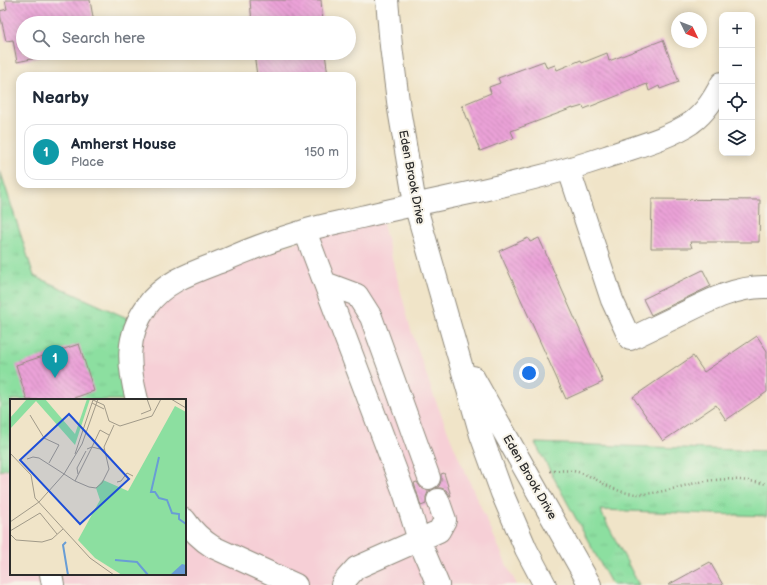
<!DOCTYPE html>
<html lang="en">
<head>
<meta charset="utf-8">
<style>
	body { margin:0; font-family:"Balsamiq Sans",sans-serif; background:#f2f2f3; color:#1f2937 }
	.controls { position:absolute; right:12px; top:12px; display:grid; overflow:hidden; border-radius:8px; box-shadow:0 2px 10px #0003 }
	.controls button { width:36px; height:36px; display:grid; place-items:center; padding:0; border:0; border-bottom:1px solid #e0e1e3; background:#fff; color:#1f2937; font:20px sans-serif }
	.compass { position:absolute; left:671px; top:12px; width:36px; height:36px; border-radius:50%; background:#fff; box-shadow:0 2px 10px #0003; rotate:133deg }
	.you { position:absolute; left:529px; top:373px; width:14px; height:14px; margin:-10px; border:3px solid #fff; border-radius:50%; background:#1a73e8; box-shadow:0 0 0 6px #1a73e833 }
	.badge { display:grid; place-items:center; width:26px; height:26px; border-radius:50%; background:#2563eb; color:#fff; font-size:13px; font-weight:700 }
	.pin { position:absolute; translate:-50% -33px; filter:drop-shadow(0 1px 2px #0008) }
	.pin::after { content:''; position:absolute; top:21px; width:14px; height:12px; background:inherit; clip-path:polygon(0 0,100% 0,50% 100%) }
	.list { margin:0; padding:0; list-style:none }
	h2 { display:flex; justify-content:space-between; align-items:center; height:52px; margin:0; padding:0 16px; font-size:17px }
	h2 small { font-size:13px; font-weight:400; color:#747a83 }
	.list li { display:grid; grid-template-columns:26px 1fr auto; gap:12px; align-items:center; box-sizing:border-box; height:56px; margin:0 8px 8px; padding:0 8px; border:1px solid #e0e1e3; border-radius:12px }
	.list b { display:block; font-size:15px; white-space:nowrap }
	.list p { margin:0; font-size:13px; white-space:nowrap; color:#747a83 }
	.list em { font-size:13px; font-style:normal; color:#747a83 }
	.icon { flex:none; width:22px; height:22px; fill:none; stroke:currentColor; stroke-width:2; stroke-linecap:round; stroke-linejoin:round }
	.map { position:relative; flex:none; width:767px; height:585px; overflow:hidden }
	.search { position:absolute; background:#fff; box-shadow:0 2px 10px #0003; left:16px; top:16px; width:340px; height:44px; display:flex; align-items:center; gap:10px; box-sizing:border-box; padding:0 14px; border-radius:22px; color:#747a83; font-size:15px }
	.panel { position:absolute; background:#fff; box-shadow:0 2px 10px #0003; left:16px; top:72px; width:340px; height:116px; border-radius:12px }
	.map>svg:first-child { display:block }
	.built { fill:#f6cfd6 }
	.park { fill:url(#park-tufts); stroke:#5c8566 }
	.building { fill:url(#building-back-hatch) }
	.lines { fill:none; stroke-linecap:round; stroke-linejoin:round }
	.minor-casing { stroke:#8e887a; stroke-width:24 }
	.path { stroke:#8e887a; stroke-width:2.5; stroke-dasharray:1 3; stroke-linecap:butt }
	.minor { stroke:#fff; stroke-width:22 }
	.labels { text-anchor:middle; stroke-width:4; stroke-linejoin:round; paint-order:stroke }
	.street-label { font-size:12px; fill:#2b2b2b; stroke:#f7f3e8 }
	.inset-river { fill:none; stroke:#699dd5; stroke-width:2 }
	.inset-road { fill:none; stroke:#a19a89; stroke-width:1 }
	.view { fill:#1d4ed8; fill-opacity:0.15; stroke:#1d4ed8; stroke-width:2 }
	.inset-edge { fill:none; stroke:#2b2b2b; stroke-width:2 }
</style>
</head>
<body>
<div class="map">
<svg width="767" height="585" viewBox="0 0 767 585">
	<defs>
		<pattern id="park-tufts" width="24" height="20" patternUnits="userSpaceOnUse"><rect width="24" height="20" fill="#8cdfa0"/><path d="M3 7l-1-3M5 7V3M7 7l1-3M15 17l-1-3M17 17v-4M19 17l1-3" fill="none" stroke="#79c08a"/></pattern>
		<pattern id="building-back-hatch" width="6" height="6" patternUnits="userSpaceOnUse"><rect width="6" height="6" fill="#eba2d8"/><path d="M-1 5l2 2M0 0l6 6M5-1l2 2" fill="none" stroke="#bf84af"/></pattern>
	</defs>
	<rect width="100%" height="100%" fill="#f7f3e8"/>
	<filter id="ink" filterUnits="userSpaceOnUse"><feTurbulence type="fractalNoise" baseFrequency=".025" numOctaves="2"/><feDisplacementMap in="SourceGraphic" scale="8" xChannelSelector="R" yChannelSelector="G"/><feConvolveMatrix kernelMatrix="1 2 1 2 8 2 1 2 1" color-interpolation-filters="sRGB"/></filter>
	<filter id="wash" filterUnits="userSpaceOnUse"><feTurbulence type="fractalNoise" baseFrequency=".012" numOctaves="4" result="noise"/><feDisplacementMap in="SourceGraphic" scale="16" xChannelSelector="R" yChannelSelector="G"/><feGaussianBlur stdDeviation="0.9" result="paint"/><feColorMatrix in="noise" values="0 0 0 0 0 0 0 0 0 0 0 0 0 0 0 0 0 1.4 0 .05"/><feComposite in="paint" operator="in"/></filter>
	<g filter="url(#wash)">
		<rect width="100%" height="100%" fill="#f0e4c8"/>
		<path class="built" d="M380,213L411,330L433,394L458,456L509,570L517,585H0V471L11,467V574H185V400H136L128,366L161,290Z"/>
		<path class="park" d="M0,170L34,276L136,322V400H11V467L0,471Z
			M535,443L767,451V516L600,510L639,585H612Z"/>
		<g id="blocks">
			<path class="building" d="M5,0H90L94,23H23V53H60L17,62L13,40L6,41L0,14V11L7,9Z
				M250,0H321L323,23H252Z
				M663,40L679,82L660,89L659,86L649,91L647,84L584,109L583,106L573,109V108L511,131L514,138L480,151L462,105L491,93L489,87L500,83L498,78L544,61L547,68L555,65L557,70L581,60L582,63L607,53L609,61Z
				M254,53H325L328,76H257Z
				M652,199L760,200L759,242H690L692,248H651Z
				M528,238L530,242L539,238L603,382L566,399L499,251Z
				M703,270L711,286L651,315L643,299Z
				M757,336L767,351V392L726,420L716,405L663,441L633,397L693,356L704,372Z
				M79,344L94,391L68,400H27L16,365Z
				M444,473L451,496H450L446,490L441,488H436L439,486L441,481V474Z
				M417,482L421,488L426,490H431L428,492L426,497V504L421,506L414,483Z
				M710,562L723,585H668Z"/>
		</g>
	</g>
	<g filter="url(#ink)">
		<use href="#blocks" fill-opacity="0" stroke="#8e887a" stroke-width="1"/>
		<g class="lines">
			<defs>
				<path id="minor" d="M387,0L391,46L399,109L415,204L481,435L502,493L526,549L545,585
					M569,170L612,300L630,339C647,331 665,322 682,314C708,301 737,286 767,287
					M305,231L405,495L419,540L356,568L347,578L342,585
					M325,283L357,295L371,317L429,478
					M473,377L590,585
					M137,400C128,365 125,337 147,306C165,280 197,271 225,260C250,249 277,239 304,231C322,225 342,222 361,217C443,197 527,184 606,157C634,147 667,139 691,123C706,112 714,98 722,83
					M438,500L445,520L439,531L419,540L438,585
					M185,520C193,532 202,540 213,547L296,585
					M51,574L53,585"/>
			</defs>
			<use href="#minor" class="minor-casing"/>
			<path class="path" d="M550,471C557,471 565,470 572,471C592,473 608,490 628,493C657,498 686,482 715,480C733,478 750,481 767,484"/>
			<use href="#minor" class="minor"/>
		</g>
	</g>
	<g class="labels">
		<g class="street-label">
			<text transform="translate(412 177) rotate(79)" y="4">Eden Brook Drive</text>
			<text transform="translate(530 477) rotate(60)" y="4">Eden Brook Drive</text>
		</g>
	</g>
	<g transform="translate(10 399)">
		<rect width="176" height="176" fill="#f0e4c8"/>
		<path d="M17,0H35L65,35L77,0H80L65,46L26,2L0,30V19ZM165,7L176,13V176H112L85,159L68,141L90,101L86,89L93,81L118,92Z" fill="#8cdfa0"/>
		<path d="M172,165L176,166L175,176H160Z" fill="#699dd5"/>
		<path class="inset-river" d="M149,58L141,93H145L149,99L157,101L162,114L169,115V120L176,125M56,143L53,146L58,176M105,161L127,163L138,176"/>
		<path class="inset-road" d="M161,0L176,9M83,1L94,6L99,22L110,27L142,17L151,0M82,4L94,10M131,15L141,11L137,0M20,16L34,39L49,46L39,64M77,50L82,48L90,31L99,36M0,54L21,76L25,99L80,159L104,176M65,55L83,1M17,60L23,58L29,59L65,82L79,88L86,89L92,84L99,70L94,48L104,26M68,75L67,69L76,52M65,82L82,48L94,51M107,83L111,82L117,74L123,77M0,123L29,103L54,75L72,45L88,0M0,132L30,114L47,135M0,135L6,141L32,143L42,140L53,130"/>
		<path class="view" d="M59,15L119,80L70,125L10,61Z"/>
		<rect width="176" height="176" class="inset-edge"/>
	</g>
</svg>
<div class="controls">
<button>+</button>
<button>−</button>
<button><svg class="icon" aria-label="locate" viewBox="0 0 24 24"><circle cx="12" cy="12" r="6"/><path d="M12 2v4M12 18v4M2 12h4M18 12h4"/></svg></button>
<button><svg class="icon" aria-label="layers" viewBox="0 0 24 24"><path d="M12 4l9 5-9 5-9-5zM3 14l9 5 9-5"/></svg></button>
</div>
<svg class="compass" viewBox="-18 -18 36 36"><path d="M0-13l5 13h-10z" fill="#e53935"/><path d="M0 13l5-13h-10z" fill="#747a83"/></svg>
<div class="you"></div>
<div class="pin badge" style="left:55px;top:378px;background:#0f9aa8">1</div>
<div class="search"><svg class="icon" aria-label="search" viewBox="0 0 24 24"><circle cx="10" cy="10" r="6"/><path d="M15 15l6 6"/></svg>Search here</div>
<section class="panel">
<h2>Nearby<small></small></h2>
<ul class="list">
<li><span class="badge" style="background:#0f9aa8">1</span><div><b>Amherst House</b><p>Place</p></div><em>150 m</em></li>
</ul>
</section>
</div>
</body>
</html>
